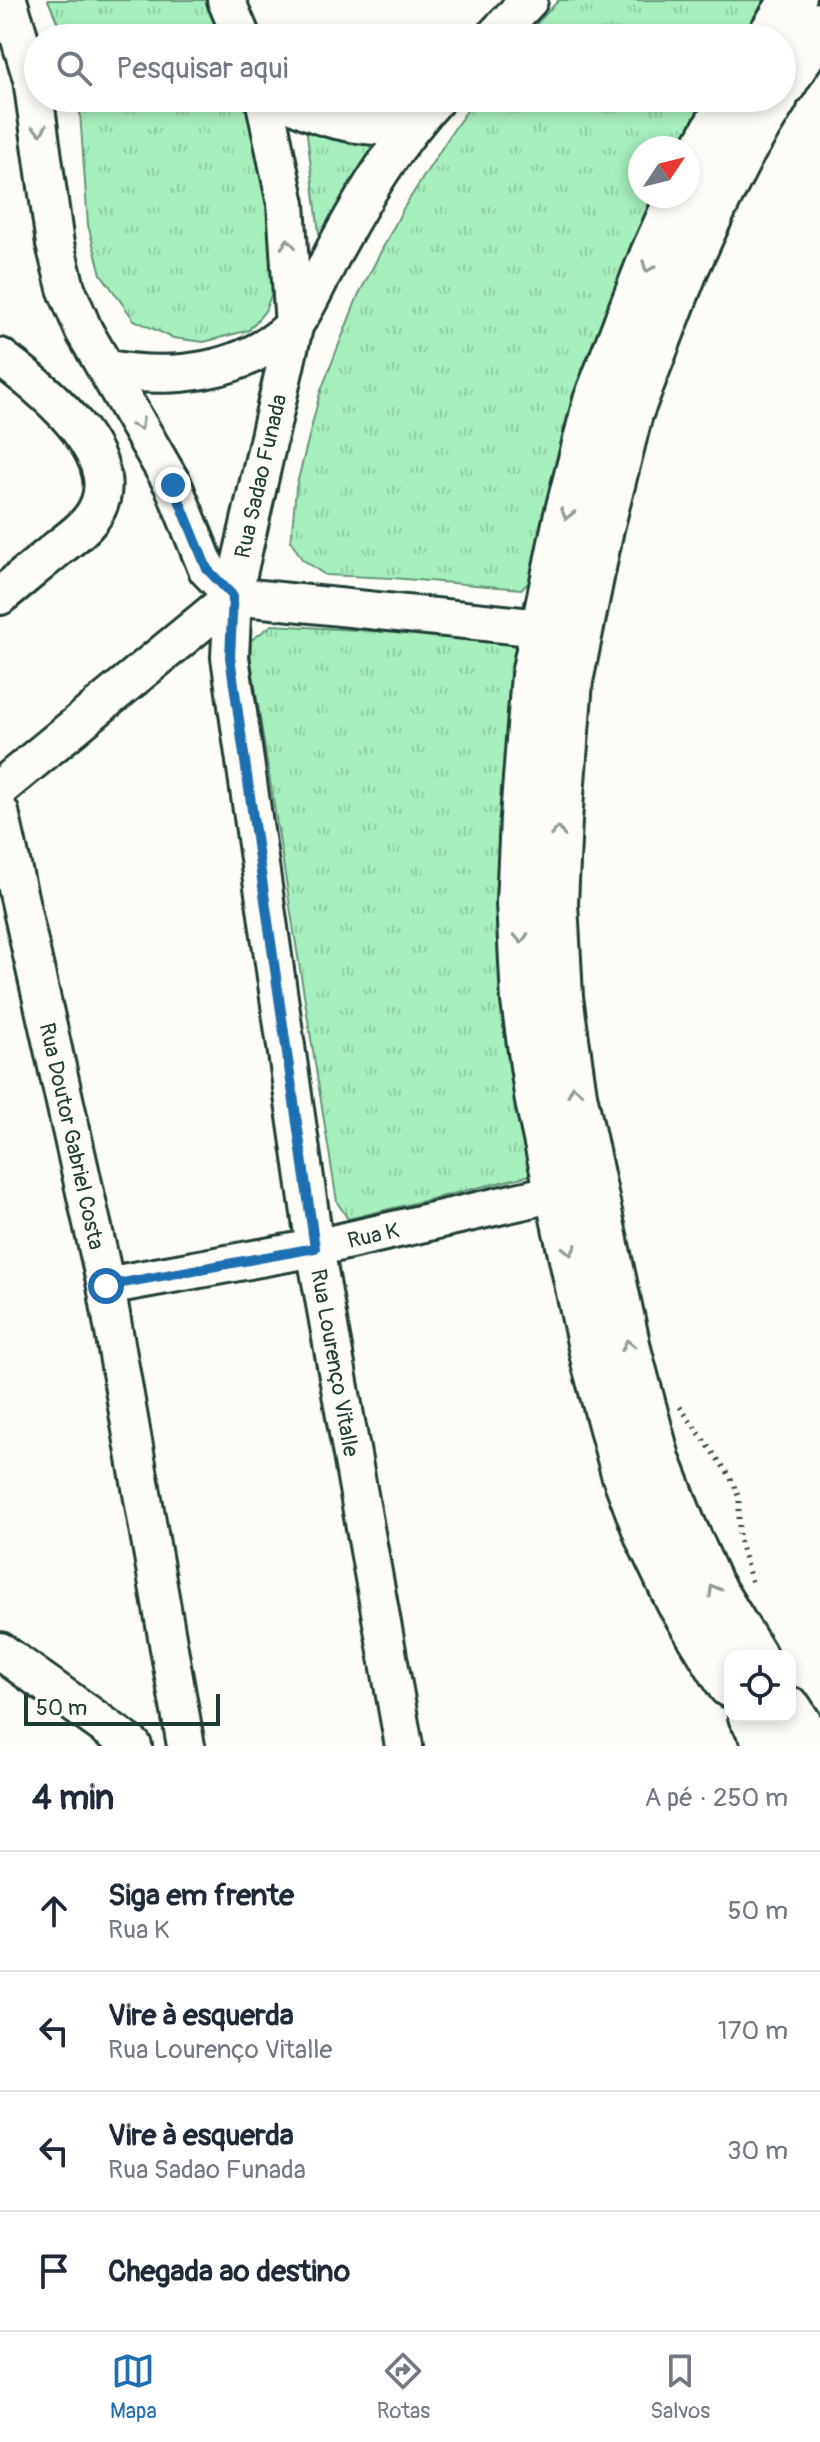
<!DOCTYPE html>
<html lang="pt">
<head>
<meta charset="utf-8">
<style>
	body { margin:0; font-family:Pangolin,sans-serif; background:#f2f2f3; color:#1f2937 }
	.controls { position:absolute; right:24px; bottom:24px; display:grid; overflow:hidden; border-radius:16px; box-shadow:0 4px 12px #0003 }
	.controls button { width:72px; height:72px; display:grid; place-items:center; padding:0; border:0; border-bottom:2px solid #e0e1e3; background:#fff; color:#1f2937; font:40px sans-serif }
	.compass { position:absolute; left:628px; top:136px; width:72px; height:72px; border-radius:50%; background:#fff; box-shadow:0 4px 12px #0003; rotate:55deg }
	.scale { position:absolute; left:24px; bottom:20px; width:196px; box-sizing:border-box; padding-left:8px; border:4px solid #1f3d34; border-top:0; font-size:22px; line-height:28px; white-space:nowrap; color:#1f3d34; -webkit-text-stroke:6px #fdfcf7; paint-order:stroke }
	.stop { position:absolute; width:24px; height:24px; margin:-18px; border:6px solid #1f6fb2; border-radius:50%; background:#fff }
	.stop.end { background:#1f6fb2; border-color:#fff; box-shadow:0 2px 8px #0008 }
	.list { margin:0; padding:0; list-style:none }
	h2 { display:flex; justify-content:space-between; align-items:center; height:104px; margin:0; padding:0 32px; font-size:34px }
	h2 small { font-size:26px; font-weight:400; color:#747a83 }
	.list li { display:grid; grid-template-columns:52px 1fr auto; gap:24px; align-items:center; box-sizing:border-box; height:120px; padding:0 32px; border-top:2px solid #e0e1e3 }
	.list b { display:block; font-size:30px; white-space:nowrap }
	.list p { margin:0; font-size:26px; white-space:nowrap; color:#747a83 }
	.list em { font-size:26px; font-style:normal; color:#747a83 }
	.icon { flex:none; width:44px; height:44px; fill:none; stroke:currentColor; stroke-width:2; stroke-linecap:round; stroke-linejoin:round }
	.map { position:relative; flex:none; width:820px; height:1746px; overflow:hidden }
	.search { position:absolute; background:#fff; box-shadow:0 4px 12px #0003; left:24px; right:24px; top:24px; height:88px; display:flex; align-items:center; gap:20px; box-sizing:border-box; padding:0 28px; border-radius:44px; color:#747a83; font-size:30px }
	.sheet { height:584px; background:#fff }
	nav { display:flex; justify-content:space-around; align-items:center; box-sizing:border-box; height:112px; border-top:2px solid #e0e1e3; background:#fff; font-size:22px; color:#747a83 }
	nav a { display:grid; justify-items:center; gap:4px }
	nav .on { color:#1f6fb2 }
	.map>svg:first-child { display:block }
	.grass { fill:url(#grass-tufts); stroke:#629679; stroke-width:2 }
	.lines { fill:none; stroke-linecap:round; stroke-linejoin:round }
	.minor-casing { stroke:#1f3d34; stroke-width:42 }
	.major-casing { stroke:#1f3d34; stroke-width:50 }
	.path { stroke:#1f3d34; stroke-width:5; stroke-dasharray:2 6; stroke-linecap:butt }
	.minor { stroke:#fdfcf7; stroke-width:36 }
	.major { stroke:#fdfcf7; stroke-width:44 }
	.oneway { stroke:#8e9c96 }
	.route { stroke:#1f6fb2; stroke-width:10 }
	.labels { text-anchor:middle; stroke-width:6; stroke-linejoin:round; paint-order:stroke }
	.street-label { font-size:22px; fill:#1f3d34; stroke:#fdfcf7 }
</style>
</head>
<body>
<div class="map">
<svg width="820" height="1746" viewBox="0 0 820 1746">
	<defs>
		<pattern id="grass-tufts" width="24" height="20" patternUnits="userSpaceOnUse" patternTransform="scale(2)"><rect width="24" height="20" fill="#a6efbe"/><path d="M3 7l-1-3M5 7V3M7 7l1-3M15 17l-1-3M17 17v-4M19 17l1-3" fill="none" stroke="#8ecea4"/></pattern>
	</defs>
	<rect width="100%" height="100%" fill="#fdfcf7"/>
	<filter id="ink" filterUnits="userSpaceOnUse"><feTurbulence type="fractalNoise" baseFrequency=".0125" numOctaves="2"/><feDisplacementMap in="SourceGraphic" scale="16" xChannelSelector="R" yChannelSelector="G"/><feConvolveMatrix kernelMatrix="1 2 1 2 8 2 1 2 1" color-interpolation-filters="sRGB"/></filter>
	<g filter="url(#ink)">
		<path class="grass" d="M48,0H219L236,38H64Z
			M559,0H778L754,38H523Z
			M79,98H256L280,271L265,311L249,330L204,342L173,338L134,320L101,274L88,225Z
			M476,98H722L688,148H640V196H671L543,572L521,589L393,578L325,575L302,559L291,541L296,488L320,393L358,296L403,209L454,129Z
			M306,126L386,136L322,242L319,233Z
			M272,625L524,640L531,1175L348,1219L337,1202L251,661L250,641Z"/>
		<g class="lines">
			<defs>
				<g id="minor">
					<path d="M8,0L32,79L55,244L66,288L84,331L173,485L207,569L233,596"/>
					<path d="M226,0L242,38"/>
					<path d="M493,38L529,0"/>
					<path id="s1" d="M264,98L286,204L294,327L233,596L230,657L315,1248L404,1746"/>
					<path d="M283,98C321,122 366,128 410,127"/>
					<path d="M0,357C42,388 138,463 89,521C82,530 71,538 62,545C41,562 21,579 0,596"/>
					<path d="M108,369C171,380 241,374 291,328C303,317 326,266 335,249C364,196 396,142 437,98"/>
					<path d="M233,596L570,631"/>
					<path d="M0,788L233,596"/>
					<path id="s2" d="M0,812L106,1286L186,1746"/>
					<path id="s3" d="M106,1286L315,1248L582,1187"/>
					<path d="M0,1651L133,1746"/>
				</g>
				<path id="major" d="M769,38L793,0
					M782,86L820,25
					M688,178L732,98
					M679,196L653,254L596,401L566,519L534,675L523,818L519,903L524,1001L538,1101L594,1361L624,1473L648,1537L679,1602L730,1685
					M754,1656L710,1585L682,1523L658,1462L629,1353L574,1095L560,997L555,903L559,820L570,681L601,528L630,413L686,268L715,205L742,152L775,98
					M790,1710L813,1746
					M751,1716L770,1746"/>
			</defs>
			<use href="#minor" class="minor-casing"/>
			<use href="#major" class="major-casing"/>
			<path class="path" d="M680,1407L730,1476L739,1498V1539L753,1586"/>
			<use href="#minor" class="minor"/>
			<use href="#major" class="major"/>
		</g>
		<defs><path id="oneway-chevron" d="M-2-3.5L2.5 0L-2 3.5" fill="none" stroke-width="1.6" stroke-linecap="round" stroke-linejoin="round" transform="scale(2)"/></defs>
		<g class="oneway">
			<use href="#oneway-chevron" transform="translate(40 130) rotate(81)"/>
			<use href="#oneway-chevron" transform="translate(288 244) rotate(-94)"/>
			<use href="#oneway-chevron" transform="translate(648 267) rotate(111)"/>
			<use href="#oneway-chevron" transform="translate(139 425) rotate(61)"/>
			<use href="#oneway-chevron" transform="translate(567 514) rotate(103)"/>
			<use href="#oneway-chevron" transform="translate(558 832) rotate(-87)"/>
			<use href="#oneway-chevron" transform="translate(521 938) rotate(87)"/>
			<use href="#oneway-chevron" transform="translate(574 1091) rotate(-100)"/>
			<use href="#oneway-chevron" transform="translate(570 1250) rotate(78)"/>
			<use href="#oneway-chevron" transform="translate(628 1345) rotate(-103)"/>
			<use href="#oneway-chevron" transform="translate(714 1590) rotate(-120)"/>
		</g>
	</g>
	<g class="lines" filter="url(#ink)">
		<path class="route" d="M106,1286L315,1248L230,657L233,596L207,569L173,485"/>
	</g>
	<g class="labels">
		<g class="street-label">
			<text transform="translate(260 476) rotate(-77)" y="8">Rua Sadao Funada</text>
			<text dy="8" stroke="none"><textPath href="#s2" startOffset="332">Rua Doutor Gabriel Costa</textPath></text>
			<text dy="8" stroke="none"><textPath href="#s3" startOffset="272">Rua K</textPath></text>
			<text dy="8" stroke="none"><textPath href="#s1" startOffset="1282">Rua Lourenço Vitalle</textPath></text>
		</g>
	</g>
</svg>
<div class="controls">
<button><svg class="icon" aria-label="locate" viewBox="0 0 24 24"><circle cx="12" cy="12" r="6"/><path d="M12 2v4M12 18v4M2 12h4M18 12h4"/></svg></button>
</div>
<svg class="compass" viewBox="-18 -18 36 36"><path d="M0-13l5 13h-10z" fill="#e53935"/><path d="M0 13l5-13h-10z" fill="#747a83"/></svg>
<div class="scale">50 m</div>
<div class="stop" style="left:106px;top:1286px"></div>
<div class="stop end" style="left:173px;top:485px"></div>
<div class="search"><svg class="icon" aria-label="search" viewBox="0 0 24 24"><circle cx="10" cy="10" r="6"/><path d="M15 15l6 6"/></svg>Pesquisar aqui</div>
</div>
<section class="sheet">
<h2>4 min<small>A pé · 250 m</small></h2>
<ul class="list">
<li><svg class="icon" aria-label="ahead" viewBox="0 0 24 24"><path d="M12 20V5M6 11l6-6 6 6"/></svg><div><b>Siga em frente</b><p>Rua K</p></div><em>50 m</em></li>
<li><svg class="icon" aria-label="left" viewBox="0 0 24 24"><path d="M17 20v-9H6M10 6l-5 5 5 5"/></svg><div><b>Vire à esquerda</b><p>Rua Lourenço Vitalle</p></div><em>170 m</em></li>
<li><svg class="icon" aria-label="left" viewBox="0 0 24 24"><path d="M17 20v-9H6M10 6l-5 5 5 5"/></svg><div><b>Vire à esquerda</b><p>Rua Sadao Funada</p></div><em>30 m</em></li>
<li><svg class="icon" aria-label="arrive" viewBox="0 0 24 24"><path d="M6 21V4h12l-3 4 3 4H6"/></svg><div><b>Chegada ao destino</b></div></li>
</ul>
</section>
<nav>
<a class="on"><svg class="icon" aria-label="map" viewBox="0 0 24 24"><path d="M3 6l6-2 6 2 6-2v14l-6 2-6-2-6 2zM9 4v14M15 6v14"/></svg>Mapa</a>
<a><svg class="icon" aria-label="directions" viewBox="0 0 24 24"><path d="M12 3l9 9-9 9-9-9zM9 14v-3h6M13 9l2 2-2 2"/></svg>Rotas</a>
<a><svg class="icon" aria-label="saved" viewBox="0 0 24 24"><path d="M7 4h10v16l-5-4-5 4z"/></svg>Salvos</a>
</nav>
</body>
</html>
